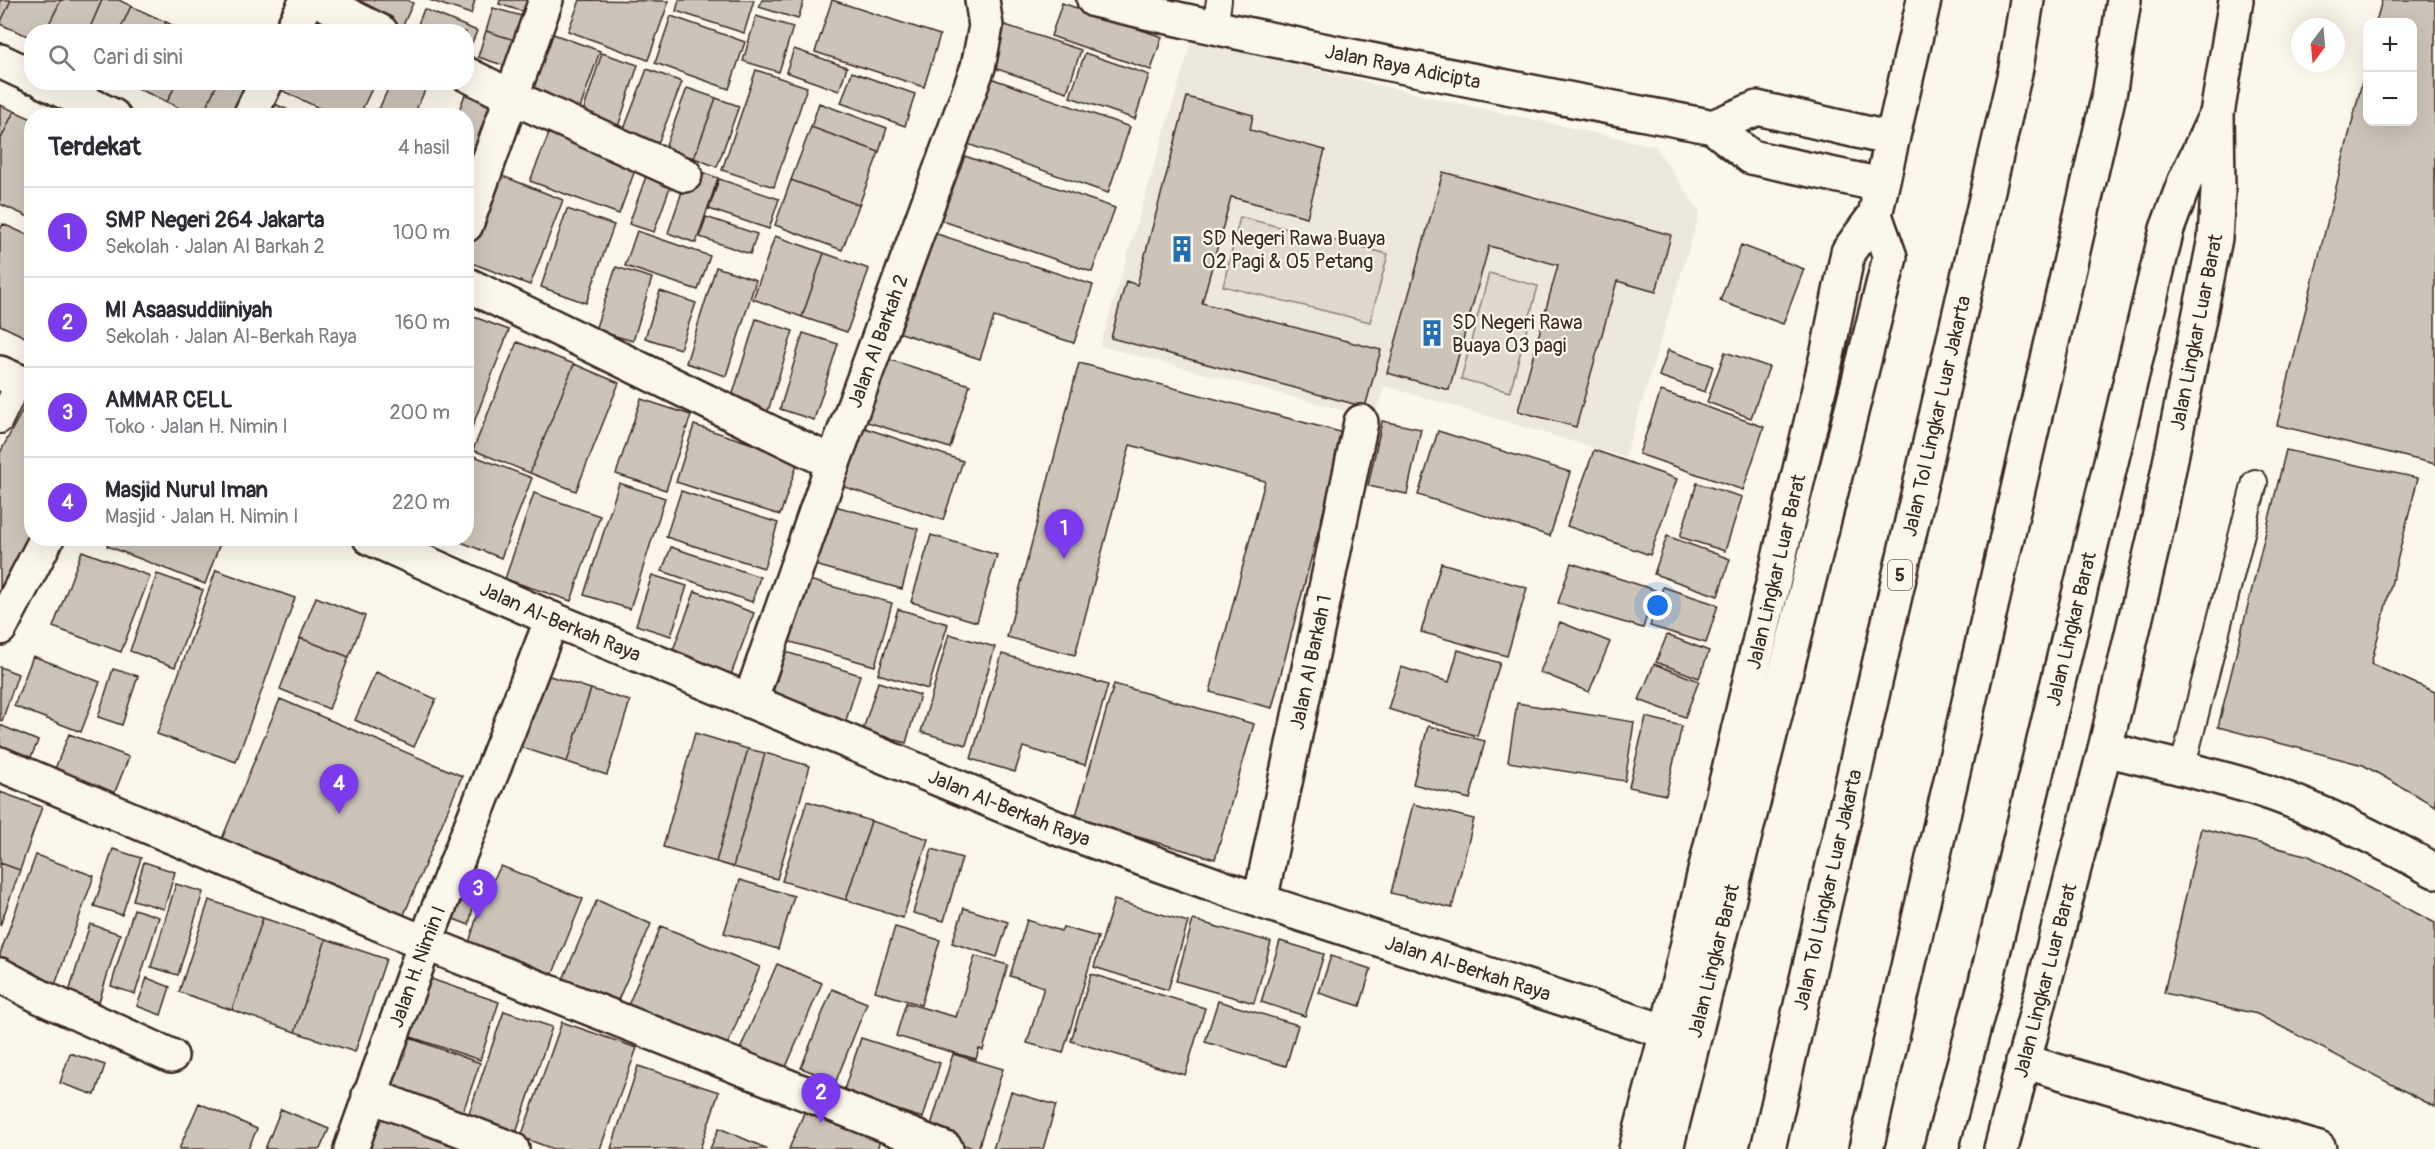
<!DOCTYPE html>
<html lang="id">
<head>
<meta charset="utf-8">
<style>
	body { margin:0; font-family:Pangolin,sans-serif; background:#f7f7f7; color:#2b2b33 }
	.controls { position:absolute; right:18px; top:18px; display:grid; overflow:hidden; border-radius:12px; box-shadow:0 6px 24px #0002 }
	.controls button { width:54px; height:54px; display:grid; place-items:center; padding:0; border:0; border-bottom:2px solid #e1e1e2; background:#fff; color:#2b2b33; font:30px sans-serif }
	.compass { position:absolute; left:2291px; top:18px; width:54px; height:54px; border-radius:50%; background:#fff; box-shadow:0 6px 24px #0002; rotate:196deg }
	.you { position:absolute; left:1658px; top:606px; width:21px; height:21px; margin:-15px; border:4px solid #fff; border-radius:50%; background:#1a73e8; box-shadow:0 0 0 9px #1a73e833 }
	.badge { display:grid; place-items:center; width:39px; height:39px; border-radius:50%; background:#7c3aed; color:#fff; font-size:20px; font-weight:700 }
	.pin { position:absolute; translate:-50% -50px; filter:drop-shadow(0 2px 3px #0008) }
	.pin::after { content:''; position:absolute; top:32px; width:21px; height:18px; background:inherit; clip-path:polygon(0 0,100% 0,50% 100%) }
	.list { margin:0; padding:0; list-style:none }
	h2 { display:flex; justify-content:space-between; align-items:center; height:78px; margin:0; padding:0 24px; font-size:26px }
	h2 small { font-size:20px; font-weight:400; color:#7c7c81 }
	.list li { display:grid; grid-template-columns:39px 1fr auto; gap:18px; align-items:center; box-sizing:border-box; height:90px; padding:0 24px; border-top:2px solid #e1e1e2 }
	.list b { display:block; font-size:22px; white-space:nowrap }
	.list p { margin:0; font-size:20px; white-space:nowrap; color:#7c7c81 }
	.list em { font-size:20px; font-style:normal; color:#7c7c81 }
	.icon { flex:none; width:33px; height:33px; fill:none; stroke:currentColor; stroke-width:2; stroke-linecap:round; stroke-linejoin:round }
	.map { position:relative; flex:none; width:2435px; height:1149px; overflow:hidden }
	.search { position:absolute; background:#fff; box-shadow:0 6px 24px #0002; left:24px; top:24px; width:450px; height:66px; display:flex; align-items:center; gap:15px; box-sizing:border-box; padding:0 21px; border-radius:24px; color:#7c7c81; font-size:22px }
	.panel { position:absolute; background:#fff; box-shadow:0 6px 24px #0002; left:24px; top:108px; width:450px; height:438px; border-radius:24px }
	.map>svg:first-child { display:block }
	.built { fill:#ede8dd }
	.green { fill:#dfd9ce; stroke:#8d8276; stroke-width:1.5 }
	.building { fill:#ccc4b9; stroke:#3b2a1e; stroke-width:1.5 }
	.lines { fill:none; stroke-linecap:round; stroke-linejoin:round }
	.service-casing { stroke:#3b2a1e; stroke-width:28 }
	.minor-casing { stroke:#3b2a1e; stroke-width:38 }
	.primary-casing { stroke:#3b2a1e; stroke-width:38 }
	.motorway-casing { stroke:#3b2a1e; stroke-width:38 }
	.service { stroke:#fbf7ec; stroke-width:24 }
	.minor { stroke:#fbf7ec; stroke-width:33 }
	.primary { stroke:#fbf7ec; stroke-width:33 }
	.motorway { stroke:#fbf7ec; stroke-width:33 }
	.labels { text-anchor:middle; stroke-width:4.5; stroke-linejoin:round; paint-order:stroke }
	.shield { fill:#fbf7ec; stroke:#75685c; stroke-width:1.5 }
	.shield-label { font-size:18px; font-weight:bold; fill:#3b2a1e }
	.street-label { font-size:20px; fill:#3b2a1e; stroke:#fbf7ec }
	.poi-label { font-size:20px; fill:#3b2a1e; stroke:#fbf7ec; text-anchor:start }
</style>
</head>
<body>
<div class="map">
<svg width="2435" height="1149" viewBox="0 0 2435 1149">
	<rect width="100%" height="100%" fill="#fbf7ec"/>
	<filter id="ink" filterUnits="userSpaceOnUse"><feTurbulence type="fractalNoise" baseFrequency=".0167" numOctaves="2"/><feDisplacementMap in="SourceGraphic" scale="12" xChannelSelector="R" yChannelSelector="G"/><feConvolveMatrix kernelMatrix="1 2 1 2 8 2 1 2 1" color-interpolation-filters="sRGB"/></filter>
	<g filter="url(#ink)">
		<path class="built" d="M1192,40L1434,98L1655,146L1700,212L1625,457L1385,386L1373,418L1100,346Z"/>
		<path class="green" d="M1240,217L1388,254L1370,322L1223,286Z
			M1489,273L1538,286L1510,392L1461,379Z"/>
		<path class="building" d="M0,0H11L0,24Z
			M11,0H61L45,32H32V38L0,24Z
			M61,0H102L88,32H45Z
			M102,0H119L131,6L119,32H88Z
			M349,0H407L413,3L400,32H393Z
			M429,0H475L471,14Z
			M500,0H542L537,16L499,4Z
			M580,0L669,1L648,60L568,31Z
			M679,0H754L744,33L676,11Z
			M762,0H804L798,19L759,7Z
			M832,0L940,35L924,87L815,52Z
			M2382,0H2435V464L2277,425L2368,58V122H2412V22H2376Z
			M1062,3L1162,37L1151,70L1051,36Z
			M131,6L166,22L161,32H119Z
			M493,8L529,18L521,42L486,31Z
			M424,9L477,31L466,57V32H415Z
			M307,12L347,32H298Z
			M671,16L745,42L729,89L655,63Z
			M756,16L793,27L779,72L743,61Z
			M166,22L185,32H161Z
			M999,23L1081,50L1067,92L985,65Z
			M486,31L521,42L512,68L478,57Z
			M545,31L600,51L577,117L522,98Z
			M794,49L847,67L839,91L786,72Z
			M602,53L638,65L617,130L581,118Z
			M1085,53L1149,75L1135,119L1070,97Z
			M647,69L682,82L655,151L621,137Z
			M756,70L807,87L774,187L722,170Z
			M852,72L915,94L905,126L841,103Z
			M982,75L1130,127L1108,193L959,141Z
			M137,82H177L167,102L135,87Z
			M177,82H218L202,116H195L167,102Z
			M218,82H256L241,116H202Z
			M274,82H375L359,116H336L272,86Z
			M391,82H429L413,116H376Z
			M687,88L716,98L694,158L665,148Z
			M467,89L506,103L466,214V116H457Z
			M1187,97L1253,115L1250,130L1325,150L1307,217L1231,197L1202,303L1381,350L1365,407L1111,338L1126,281L1137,285Z
			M262,98L301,116H254Z
			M716,98L739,106L717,167L694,158Z
			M819,103L887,128L879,152L811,127Z
			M0,105L14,111L0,141Z
			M14,111L32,119L31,218L0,204V141Z
			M552,126L639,159L619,214L530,181Z
			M811,127L879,152L859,205L791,180Z
			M959,154L1115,208L1092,272L937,219Z
			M649,168L674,176L654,232L629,224Z
			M690,168L718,178L696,243L668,233Z
			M1443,172L1671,235L1656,292L1617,281L1576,427L1518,411L1558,265L1489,246L1449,390L1387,373Z
			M495,173L563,200L530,285L466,261V247Z
			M719,179L779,199L769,229L709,209Z
			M791,180L859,205L842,250L775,225Z
			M567,209L614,225L586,303L541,287Z
			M706,217L757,234L750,254L700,237Z
			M3,224L32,237L31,340L0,325V230Z
			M637,231L710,256L698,290L625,266Z
			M928,231L1093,285L1074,343L994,317L980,359L895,331Z
			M775,236L824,253L802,317L753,299Z
			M1741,245L1804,269L1783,324L1720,301Z
			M824,253L869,269L847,332L802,317Z
			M616,267L652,278L633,341L595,330Z
			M716,267L756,280L726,376L686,363Z
			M660,291L696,303L680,349L645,338Z
			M466,314L509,330L470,433L466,431Z
			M756,319L793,331L768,411L731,400Z
			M803,333L838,344L814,420L780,409Z
			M517,342L574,364L530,473L473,450Z
			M1668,350L1713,366L1705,392L1659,376Z
			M1725,352L1769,367L1751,418L1707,402Z
			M881,357L970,385L950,448L861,420Z
			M1079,363L1344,433L1272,708L1210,692L1265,481L1130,445L1075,655L1007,637Z
			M574,364L619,383L576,491L530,473Z
			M1661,391L1764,427L1743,490L1639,454Z
			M641,399L691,415L666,490L616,474Z
			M23,409L32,413V538L0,608V453Z
			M1382,421L1421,429L1407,494L1368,486Z
			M694,425L799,459L780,515L676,482Z
			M856,425L963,461L943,520L836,484Z
			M1438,431L1570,472L1550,536L1418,495Z
			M1594,450L1677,479L1650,555L1567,526Z
			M2286,450L2418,478L2371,664L2435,692V806L2363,765L2218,727Z
			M466,453L532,478L501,558L451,538H466Z
			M619,483L665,498L630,609L584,595Z
			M1697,483L1742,497L1725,551L1680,537Z
			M681,491L778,523L764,568L666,537Z
			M534,493L600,516L571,601L505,579Z
			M828,504L918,529L902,589L811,564Z
			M931,535L997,555L977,622L911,602Z
			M1667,536L1730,559L1718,596L1654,574Z
			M109,538H222L205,584L107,546Z
			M671,547L760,577L752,602L662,571Z
			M82,551L150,576L121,652L53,627Z
			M1441,563L1527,588L1507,656L1421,632Z
			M1571,563L1655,590L1643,628L1558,603Z
			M216,570L295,598L236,762L157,734Z
			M157,574L203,590L175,667L130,651Z
			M652,575L687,586L671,636L636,625Z
			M798,577L892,603L875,666L780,639Z
			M1663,587L1718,605L1706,643L1650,626Z
			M695,591L754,613L729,680L670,658Z
			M316,597L365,616L349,657L300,638Z
			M898,609L948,624L928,689L878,674Z
			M1560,622L1610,642L1589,692L1540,672Z
			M949,634L995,647L966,745L921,732Z
			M1667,635L1709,651L1699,678L1656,662Z
			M300,638L349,657L329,709L280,689Z
			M1458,650L1500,663L1477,736L1388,709L1401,667L1449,682Z
			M786,652L860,675L844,727L769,704Z
			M1002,654L1108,685L1085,765L1023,747L1015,772L971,759Z
			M33,656L100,682L81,732L14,706Z
			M1654,664L1699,681L1685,717L1639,700Z
			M0,667L18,674L2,721L0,720Z
			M113,669L138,676L122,725L98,717Z
			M376,672L436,699L414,747L355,720Z
			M537,672L591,689L567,762L514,745Z
			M878,682L920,695L906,743L863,730Z
			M1114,684L1254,724L1215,859L1075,819Z
			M591,689L630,701L607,775L567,762Z
			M280,699L462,776L398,929L216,853Z
			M1517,703L1634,722L1625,781L1508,762Z
			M1646,717L1682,726L1666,795L1629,787Z
			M0,725L38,741L27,766L0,754Z
			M1428,726L1485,741L1470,799L1413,784Z
			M695,733L748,749L716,862L663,847Z
			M69,734L129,757L110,804L50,781Z
			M748,749L765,753L733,867L716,862Z
			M765,753L810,766L777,879L733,867Z
			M0,792L42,807L20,870L0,863Z
			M807,801L871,821L846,900L782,881Z
			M1413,804L1474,819L1452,908L1391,893Z
			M871,821L928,839L903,918L846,900Z
			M2201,828L2309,856L2435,923V1107L2257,1014L2164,993Z
			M113,849L141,858L122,915L94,906Z
			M932,849L962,858L944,921L913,913Z
			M36,855L94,876L55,985L0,965V954Z
			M144,862L175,872L164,909L133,900Z
			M0,863L20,870L0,926Z
			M501,866L583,899L547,988L465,956L482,900Z
			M740,880L794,896L778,949L724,933Z
			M176,884L203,892L178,975L151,967Z
			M457,899L473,907L469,925L451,918Z
			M209,900L263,918L232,1010L179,992Z
			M597,900L651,924L612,1014L558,991Z
			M1114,900L1188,922L1168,990L1094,967Z
			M964,908L1008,922L997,957L952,943Z
			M134,909L159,917L135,994L111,986Z
			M263,918L326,939L295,1032L232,1010Z
			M1027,920L1061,931L1063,927L1098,937L1063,1053L1027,1043L1044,987L1010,976Z
			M1193,920L1271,942L1254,1003L1176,981Z
			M90,924L120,934L99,1002L69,992Z
			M661,926L760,967L723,1055L624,1015Z
			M895,927L940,940L921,1005L875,991Z
			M326,939L386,959L355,1052L295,1032Z
			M1280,941L1324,954L1305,1016L1261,1002Z
			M975,956L1008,965L983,1050L979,1049L976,1059L896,1036L906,1003L956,1017Z
			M1331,956L1371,969L1360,1006L1319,993Z
			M777,964L822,983L783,1074L738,1054Z
			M1091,974L1205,1008L1185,1075L1071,1041Z
			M419,975L499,1002L480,1060L399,1033Z
			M147,978L170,987L161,1015L137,1006Z
			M832,989L867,1003L836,1081L801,1068Z
			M1218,1001L1298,1025L1286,1066L1205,1042Z
			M504,1011L552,1027L515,1136L467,1119Z
			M562,1022L637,1048L600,1149H553L521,1137Z
			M404,1036L480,1063L460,1120L383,1092Z
			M861,1038L940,1063L923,1118L843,1093Z
			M70,1053L105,1065L95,1095L60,1083Z
			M953,1054L1003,1069L978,1149L928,1135Z
			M638,1066L719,1092L700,1149H611Z
			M1011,1092L1056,1105L1043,1149H993Z
			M199,1103L257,1129L248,1149H179Z
			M806,1108L881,1138L877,1149H789Z
			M281,1109L329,1129L320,1149H265Z
			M381,1114L487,1149H370Z
			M719,1128L768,1149H710Z"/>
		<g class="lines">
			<defs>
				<path id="service" d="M1215,29L1219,0
					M0,421L19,381
					M2182,769L2255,482"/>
				<g id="minor">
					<path d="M318,0L381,32"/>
					<path id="s1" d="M1094,0C1299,48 1506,87 1713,127L1751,157L1881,185"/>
					<path d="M291,32L307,0"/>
					<path d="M0,61L32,76"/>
					<path d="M466,74L512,97L685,175"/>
					<path d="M45,82L113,116"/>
					<path d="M250,116L266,82"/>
					<path d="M1713,127L1757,108L1892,139"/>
					<path d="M466,225L546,0"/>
					<path d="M466,284L833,463"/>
					<path d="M0,373L32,387"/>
					<path id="s2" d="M370,538L552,619L1057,828L1260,901L1667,1032"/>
					<path d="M0,628L47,538"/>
					<path id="s3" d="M750,701L833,463L978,67L986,26L982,0"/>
					<path d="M2105,749C2154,761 2204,773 2252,787C2316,807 2377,838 2435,871"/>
					<path d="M0,764L425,943L946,1149"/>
					<path id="s4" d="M1260,901L1361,422"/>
					<path d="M0,975L41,997L171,1056"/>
					<path d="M2023,1061L2319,1149"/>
					<path d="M369,1095L512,1149"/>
					<path id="s5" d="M351,1149L425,943L552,619"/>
				</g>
				<g id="primary">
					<path id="s6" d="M1636,1149L1667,1032L1828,351L1848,252L1875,215L1924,0"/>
					<path id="s7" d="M1666,1149L1890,257L1875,215"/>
					<path id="s8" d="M1941,1149L1985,986L2167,229L2185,181L2213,121"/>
					<path id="s9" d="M2001,1149L2105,749L2158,523L2215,238L2218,191L2217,114L2236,0"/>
				</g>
				<g id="motorway">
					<path id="s10" d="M1768,1149L2016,68L2027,0"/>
					<path d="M1866,1149L2110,90L2124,0"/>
				</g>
			</defs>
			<use href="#service" class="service-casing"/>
			<use href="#minor" class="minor-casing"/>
			<use href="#primary" class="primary-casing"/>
			<use href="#motorway" class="motorway-casing"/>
			<use href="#service" class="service"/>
			<use href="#minor" class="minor"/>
			<use href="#primary" class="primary"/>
			<use href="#motorway" class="motorway"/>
		</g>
	</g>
	<defs>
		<symbol id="building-bare" viewBox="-9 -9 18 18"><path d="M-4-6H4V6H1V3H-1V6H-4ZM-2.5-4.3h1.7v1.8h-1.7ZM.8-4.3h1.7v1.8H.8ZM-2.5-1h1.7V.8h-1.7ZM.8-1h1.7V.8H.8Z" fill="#1f6fb2" stroke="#fbf7ec" stroke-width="2.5" paint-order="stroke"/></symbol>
	</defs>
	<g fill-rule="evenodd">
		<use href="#building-bare" x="1163" y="230" width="38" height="38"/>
		<use href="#building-bare" x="1413" y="314" width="38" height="38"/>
	</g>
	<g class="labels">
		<rect class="shield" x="1888" y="560" width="24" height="30" rx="4.5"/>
		<g class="shield-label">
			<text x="1900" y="581">5</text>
		</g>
		<g class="street-label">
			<text dy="7" stroke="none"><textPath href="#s1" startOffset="316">Jalan Raya Adicipta</textPath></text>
			<text dy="7" stroke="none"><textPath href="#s9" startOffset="840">Jalan Lingkar Luar Barat</textPath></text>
			<text dy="7" stroke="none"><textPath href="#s3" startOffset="382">Jalan Al Barkah 2</textPath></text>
			<text dy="7" stroke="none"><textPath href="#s10" startOffset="752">Jalan Tol Lingkar Luar Jakarta</textPath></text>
			<text dy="7" stroke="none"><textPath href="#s6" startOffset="594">Jalan Lingkar Luar Barat</textPath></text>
			<text dy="7" stroke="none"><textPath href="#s2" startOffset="208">Jalan Al-Berkah Raya</textPath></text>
			<text dy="7" stroke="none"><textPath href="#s8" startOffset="536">Jalan Lingkar Barat</textPath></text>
			<text dy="7" stroke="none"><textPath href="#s4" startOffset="244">Jalan Al Barkah 1</textPath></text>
			<text dy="7" stroke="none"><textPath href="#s2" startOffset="694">Jalan Al-Berkah Raya</textPath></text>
			<text dy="7" stroke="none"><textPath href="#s10" startOffset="266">Jalan Tol Lingkar Luar Jakarta</textPath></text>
			<text dy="7" stroke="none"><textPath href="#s7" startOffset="194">Jalan Lingkar Barat</textPath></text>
			<text dy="7" stroke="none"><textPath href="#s5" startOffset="194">Jalan H. Nimin I</textPath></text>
			<text dy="7" stroke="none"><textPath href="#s2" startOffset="1180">Jalan Al-Berkah Raya</textPath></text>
			<text dy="7" stroke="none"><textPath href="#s9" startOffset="174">Jalan Lingkar Luar Barat</textPath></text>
		</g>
		<g class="poi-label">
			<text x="1202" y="245">SD Negeri Rawa Buaya<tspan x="1202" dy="23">02 Pagi &amp; 05 Petang</tspan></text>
			<text x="1452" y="329">SD Negeri Rawa<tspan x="1452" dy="23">Buaya 03 pagi</tspan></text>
		</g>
	</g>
</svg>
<div class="controls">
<button>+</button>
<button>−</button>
</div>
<svg class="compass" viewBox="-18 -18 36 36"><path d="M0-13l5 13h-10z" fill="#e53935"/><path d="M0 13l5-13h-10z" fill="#7c7c81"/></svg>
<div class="you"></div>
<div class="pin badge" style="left:1064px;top:559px">1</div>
<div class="pin badge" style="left:821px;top:1123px">2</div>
<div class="pin badge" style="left:478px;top:919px">3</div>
<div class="pin badge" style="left:339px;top:814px">4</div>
<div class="search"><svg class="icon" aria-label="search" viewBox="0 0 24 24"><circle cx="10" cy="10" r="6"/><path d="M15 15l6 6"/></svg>Cari di sini</div>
<section class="panel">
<h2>Terdekat<small>4 hasil</small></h2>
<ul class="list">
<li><span class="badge">1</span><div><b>SMP Negeri 264 Jakarta</b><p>Sekolah · Jalan Al Barkah 2</p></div><em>100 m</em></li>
<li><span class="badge">2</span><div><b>MI Asaasuddiiniyah</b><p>Sekolah · Jalan Al-Berkah Raya</p></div><em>160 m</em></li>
<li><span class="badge">3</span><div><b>AMMAR CELL</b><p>Toko · Jalan H. Nimin I</p></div><em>200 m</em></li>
<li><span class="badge">4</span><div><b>Masjid Nurul Iman</b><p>Masjid · Jalan H. Nimin I</p></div><em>220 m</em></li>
</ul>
</section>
</div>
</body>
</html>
